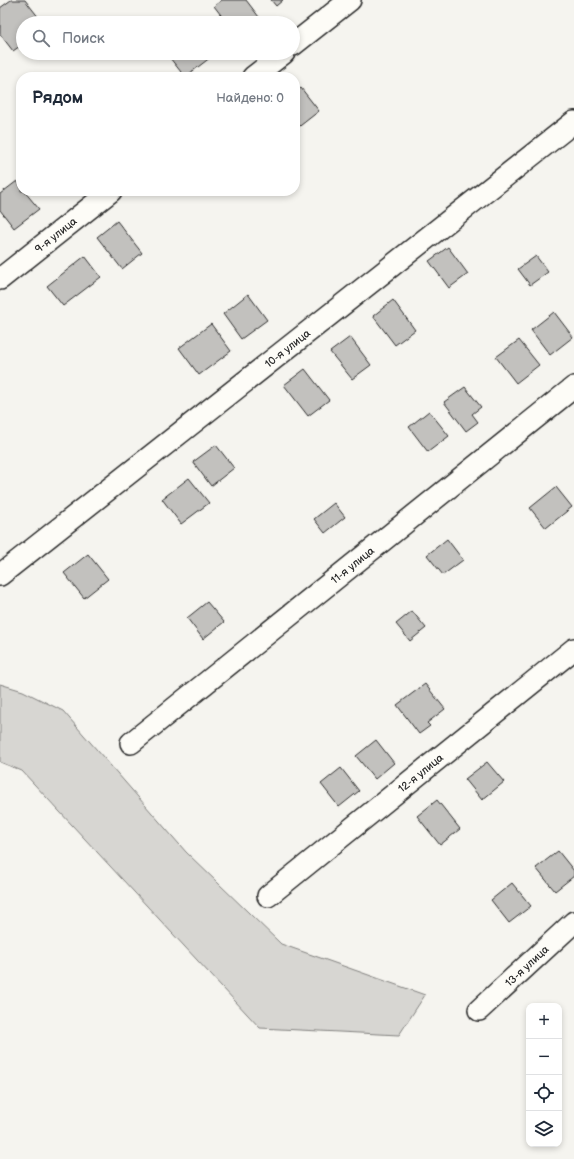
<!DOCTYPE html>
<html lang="ru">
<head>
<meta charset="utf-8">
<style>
	body { margin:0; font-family:"Balsamiq Sans",sans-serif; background:#f2f2f3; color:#1f2937 }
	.controls { position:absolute; right:12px; bottom:12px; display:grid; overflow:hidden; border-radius:8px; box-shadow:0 2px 6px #0003 }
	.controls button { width:36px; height:36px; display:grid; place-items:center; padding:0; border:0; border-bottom:1px solid #e0e1e3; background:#fff; color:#1f2937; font:20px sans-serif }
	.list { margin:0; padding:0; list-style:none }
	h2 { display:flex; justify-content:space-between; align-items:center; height:52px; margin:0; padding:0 16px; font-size:17px }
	h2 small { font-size:13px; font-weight:400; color:#747a83 }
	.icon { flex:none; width:22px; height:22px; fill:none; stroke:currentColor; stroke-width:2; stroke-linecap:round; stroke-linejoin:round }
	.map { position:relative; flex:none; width:574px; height:1159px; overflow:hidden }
	.search { position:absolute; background:#fff; box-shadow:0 2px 6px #0003; left:16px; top:16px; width:284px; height:44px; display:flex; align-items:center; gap:10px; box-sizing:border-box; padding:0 14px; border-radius:22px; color:#747a83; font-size:15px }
	.panel { position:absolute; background:#fff; box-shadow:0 2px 6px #0003; left:16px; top:72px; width:284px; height:124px; border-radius:16px }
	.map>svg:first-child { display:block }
	.green { fill:#d7d6d2; stroke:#81807e }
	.building { fill:#c2c1be; stroke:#2b2b2b }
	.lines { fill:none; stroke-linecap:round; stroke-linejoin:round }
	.street-casing { stroke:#2b2b2b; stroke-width:24 }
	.street { stroke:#fdfcf7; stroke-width:21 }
	.labels { text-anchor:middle; stroke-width:3; stroke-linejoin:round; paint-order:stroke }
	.street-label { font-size:11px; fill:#2b2b2b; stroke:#fdfcf7 }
</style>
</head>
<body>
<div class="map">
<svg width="574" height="1159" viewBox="0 0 574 1159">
	<rect width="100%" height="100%" fill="#f5f4ef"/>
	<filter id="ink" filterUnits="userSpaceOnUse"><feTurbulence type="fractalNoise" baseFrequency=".025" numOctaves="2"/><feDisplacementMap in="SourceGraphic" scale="8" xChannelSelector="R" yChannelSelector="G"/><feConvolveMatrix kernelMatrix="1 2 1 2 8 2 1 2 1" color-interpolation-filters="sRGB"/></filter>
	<g filter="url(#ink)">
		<path class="green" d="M0,684L23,691L63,711L186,852L281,944L425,995L399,1035L260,1028L22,771L0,762Z"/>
		<path class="building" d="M11,0H25L43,23H23V44L13,51L0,34V8Z
			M222,0H246L259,17L252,23H227L214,6Z
			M271,0H283L276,6Z
			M166,53H208L211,57L185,77Z
			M301,88L319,111L296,129L295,92Z
			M17,181L21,187V191H24L39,209L14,228L0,210V194Z
			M117,221L142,253L122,269L97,237Z
			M448,247L468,274L449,288L429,261Z
			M85,256L101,277L63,306L47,286Z
			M536,256L548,272L530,285L518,269Z
			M248,294L267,320L241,339L223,314Z
			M393,300L415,330L395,345L373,316Z
			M554,312L573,337L550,355L531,330Z
			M211,324L231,351L199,375L179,348Z
			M350,337L371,365L352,379L330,352Z
			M519,340L539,365L516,383L496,357Z
			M305,369L329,400L308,416L284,385Z
			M465,387L481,407L472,414L478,422L466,431L444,402Z
			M429,411L449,436L428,452L409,427Z
			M216,445L234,468L211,486L193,462Z
			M189,478L209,503L181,524L162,499Z
			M556,487L572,507L546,528L530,508Z
			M334,503L345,517L325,533L314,519Z
			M447,539L463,560L443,575L427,555Z
			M88,554L108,579L84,598L64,573Z
			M207,602L224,622L203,639L187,618Z
			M412,611L426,628L410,641L396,624Z
			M425,684L445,709L427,723L430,726L419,734L397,705Z
			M376,740L394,763L375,779L356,756Z
			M487,762L504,782L482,800L465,779Z
			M341,768L359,791L339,807L321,784Z
			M437,800L460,829L440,845L417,816Z
			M558,851L574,871V876L555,891L536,868Z
			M512,883L531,906L509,923L491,900Z"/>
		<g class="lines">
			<defs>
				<g id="street">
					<path d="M293,45L350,0"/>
					<path d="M253,77L284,53"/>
					<path id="s1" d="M0,279L111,191"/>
					<path id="s2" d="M0,575L574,122"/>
					<path id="s3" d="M131,743L574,387"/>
					<path id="s4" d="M268,896L574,649"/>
					<path id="s5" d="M479,1010L574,922"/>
				</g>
			</defs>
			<use href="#street" class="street-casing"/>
			<use href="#street" class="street"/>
		</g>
	</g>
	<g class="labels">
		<g class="street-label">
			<text dy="4" stroke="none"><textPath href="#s1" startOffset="71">9-я улица</textPath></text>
			<text dy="4" stroke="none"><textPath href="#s2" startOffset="366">10-я улица</textPath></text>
			<text dy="4" stroke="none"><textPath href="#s3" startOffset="284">11-я улица</textPath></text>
			<text dy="4" stroke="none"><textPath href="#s4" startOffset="196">12-я улица</textPath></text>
			<text dy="4" stroke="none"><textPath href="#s5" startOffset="65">13-я улица</textPath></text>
		</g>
	</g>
</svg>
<div class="controls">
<button>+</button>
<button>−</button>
<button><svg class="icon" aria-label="locate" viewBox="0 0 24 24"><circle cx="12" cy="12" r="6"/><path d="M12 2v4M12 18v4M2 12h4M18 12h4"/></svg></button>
<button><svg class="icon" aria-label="layers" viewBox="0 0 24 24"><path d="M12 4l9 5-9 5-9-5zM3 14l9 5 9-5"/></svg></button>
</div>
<div class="search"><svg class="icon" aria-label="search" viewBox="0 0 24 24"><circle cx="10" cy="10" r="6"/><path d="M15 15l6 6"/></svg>Поиск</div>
<section class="panel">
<h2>Рядом<small>Найдено: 0</small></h2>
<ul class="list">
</ul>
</section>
</div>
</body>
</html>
